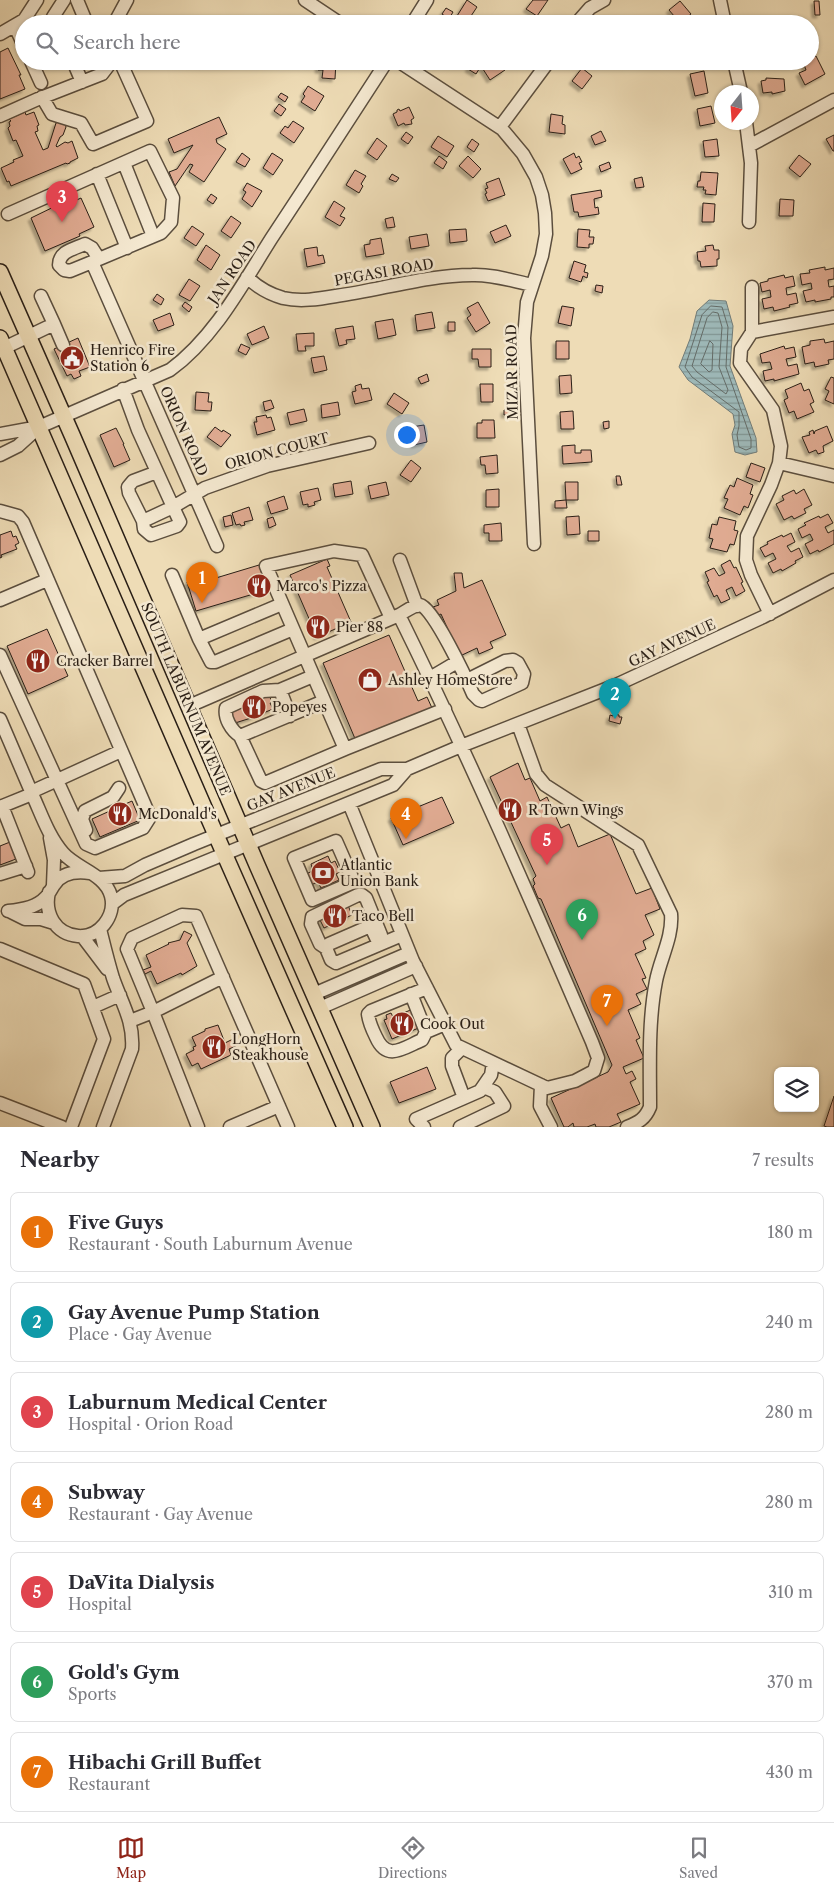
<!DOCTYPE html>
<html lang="en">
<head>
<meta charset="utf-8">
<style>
	body { margin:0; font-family:"Libre Caslon Text",serif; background:#f2f2f3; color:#2b2b33 }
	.controls { position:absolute; right:15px; bottom:15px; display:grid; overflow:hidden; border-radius:8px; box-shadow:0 1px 4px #0004 }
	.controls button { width:45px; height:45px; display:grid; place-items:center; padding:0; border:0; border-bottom:1px solid #e1e1e2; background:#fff; color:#2b2b33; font:25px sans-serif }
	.compass { position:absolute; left:714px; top:85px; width:45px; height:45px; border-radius:50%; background:#fff; box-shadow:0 1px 4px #0004; rotate:197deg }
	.you { position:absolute; left:406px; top:434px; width:18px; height:18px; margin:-12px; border:4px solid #fff; border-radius:50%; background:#1a73e8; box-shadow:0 0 0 8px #1a73e833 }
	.badge { display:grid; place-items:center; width:32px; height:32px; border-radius:50%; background:#8f2418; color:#fff; font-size:16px; font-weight:700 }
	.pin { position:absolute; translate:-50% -41px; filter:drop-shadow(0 1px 2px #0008) }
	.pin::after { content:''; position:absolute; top:26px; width:18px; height:15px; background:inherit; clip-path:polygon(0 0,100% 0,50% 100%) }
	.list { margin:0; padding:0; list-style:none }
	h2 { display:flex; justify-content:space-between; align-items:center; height:65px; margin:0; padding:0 20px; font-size:21px }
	h2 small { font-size:16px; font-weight:400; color:#7c7c81 }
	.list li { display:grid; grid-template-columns:32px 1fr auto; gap:15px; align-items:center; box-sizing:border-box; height:80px; margin:0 10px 10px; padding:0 10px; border:1px solid #e1e1e2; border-radius:8px }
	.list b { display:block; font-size:19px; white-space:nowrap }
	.list p { margin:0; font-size:16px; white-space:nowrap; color:#7c7c81 }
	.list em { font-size:16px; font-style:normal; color:#7c7c81 }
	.icon { flex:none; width:28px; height:28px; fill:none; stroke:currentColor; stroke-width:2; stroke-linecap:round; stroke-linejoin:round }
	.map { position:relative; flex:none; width:834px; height:1127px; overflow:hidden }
	.search { position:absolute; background:#fff; box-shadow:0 1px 4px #0004; left:15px; right:15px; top:15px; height:55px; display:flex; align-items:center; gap:12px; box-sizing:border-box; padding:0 18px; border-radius:28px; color:#7c7c81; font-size:19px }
	.sheet { height:695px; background:#fff }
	nav { display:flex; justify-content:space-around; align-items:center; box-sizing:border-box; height:70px; border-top:1px solid #e1e1e2; background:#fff; font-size:14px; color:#7c7c81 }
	nav a { display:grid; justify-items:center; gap:2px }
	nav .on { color:#8f2418 }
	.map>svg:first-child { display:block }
	.water { fill:url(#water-rules); stroke:#707b78 }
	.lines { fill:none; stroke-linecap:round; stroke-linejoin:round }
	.shore { stroke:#646c68; stroke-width:1 }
	.building { fill:#e0ab92; stroke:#2a1f16; filter:url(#shadow) }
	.minor-casing { stroke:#5b4e3e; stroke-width:15 }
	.major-casing { stroke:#2a1f16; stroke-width:18 }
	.minor { stroke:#f4e8d0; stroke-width:12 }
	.major { stroke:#eedcb6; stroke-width:15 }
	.labels { text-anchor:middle; stroke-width:5; stroke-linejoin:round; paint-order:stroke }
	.street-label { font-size:14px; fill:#2a1f16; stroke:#f4e8d0 }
	.poi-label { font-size:14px; fill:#2a1f16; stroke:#f4e8d0; text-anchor:start }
</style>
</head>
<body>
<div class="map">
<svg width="834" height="1127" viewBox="0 0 834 1127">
	<defs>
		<pattern id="water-rules" width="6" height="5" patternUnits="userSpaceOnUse" patternTransform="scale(1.25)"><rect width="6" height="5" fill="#9eb9b9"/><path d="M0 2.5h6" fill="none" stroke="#819695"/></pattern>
		<filter id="shadow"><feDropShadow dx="-3" dy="3" stdDeviation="1" flood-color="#0004"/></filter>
	</defs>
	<rect width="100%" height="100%" fill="#eedcb6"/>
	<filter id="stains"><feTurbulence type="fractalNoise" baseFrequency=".004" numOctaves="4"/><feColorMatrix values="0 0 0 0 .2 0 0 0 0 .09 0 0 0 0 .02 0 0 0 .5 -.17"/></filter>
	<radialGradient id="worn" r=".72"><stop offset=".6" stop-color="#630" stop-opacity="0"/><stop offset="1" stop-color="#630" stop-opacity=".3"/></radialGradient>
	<path class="water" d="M709,300L726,301L733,326L730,366L756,438L757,452L745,455L735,452L732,434L735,425L733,414L688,380L679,367L690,339L697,311Z"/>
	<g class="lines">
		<path class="shore" d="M711,306L722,307L728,327L726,367L751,439V448L746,450L739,447L737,435L739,426V412L692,377L685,367L702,315Z
			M713,312L718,313L722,327L719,367L728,390L726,394L697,372L692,366L707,318Z
			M710,341L713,344L712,370L709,372L701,364Z"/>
	</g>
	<path class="building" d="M467,0L477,7L467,22L457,16Z
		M533,0H548L537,16L526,9Z
		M680,1L691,14L680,23L669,10Z
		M814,1H819L820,15H815Z
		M446,8L453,12L449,19L442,14Z
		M763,18L765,24H752L751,21Z
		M8,48L21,75H19L25,89L0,99V52Z
		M816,56L825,74L805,85L799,73L806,70L803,62L810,61V58Z
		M319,61H336L335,79L322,78L323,70H318Z
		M473,61L481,66L476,74L468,69Z
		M488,61H499L505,70L490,80L481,66Z
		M582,68L592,76L582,89L572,81Z
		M704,71L708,93L695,96L690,74Z
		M766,78L784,79L785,91L772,94V92L763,93L761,81L766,80Z
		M308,86L324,96L315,111L301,102L305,96L303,94Z
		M281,93L288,97L285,102L278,97Z
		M279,104L286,109L281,116L274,111Z
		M711,106L715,123L700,126L697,109Z
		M409,107L414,118L411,120L412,124L405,125L404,123L398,126L393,114L397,112V110L399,109L400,111Z
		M25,112L26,115L34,112L39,125L37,126L38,131L35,132L43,150L48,148L56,123L60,121L65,123L66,127L63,135L60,137L56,146L57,147L65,142L68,143L72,141L78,158L70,162V163L67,164L66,163L11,186L9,181L7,182L1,168L14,162L13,160L23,156L16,140L13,141L8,128L10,126L9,122L11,121L9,119Z
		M551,114L563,116L562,124L565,125V134L549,132Z
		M219,117L227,134L216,139L217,143L226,149L204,182L189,172L193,165L190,164L175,186L169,172L177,169L193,145L174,153L168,139Z
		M293,121L304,128L294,143L280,133L285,126L288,128Z
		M601,131L606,141L595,145L591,136Z
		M406,132L413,137L408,144L401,139Z
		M834,135V151H833L826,139Z
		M438,136L454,146L447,157L431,147Z
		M377,138L387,146L377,160L367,153Z
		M472,139L479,144L474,152L467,147Z
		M717,139L719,156L705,157L703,141Z
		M242,153L250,159L245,167L236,162Z
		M272,153L283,160L273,175L263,168Z
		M574,153L576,158L579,156L582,162L579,163L582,169L571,174L563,159Z
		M799,155L811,164L800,177L789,168Z
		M439,156L447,162L443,169L434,163Z
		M468,156L481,169L473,178L459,166Z
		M609,162L611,168L601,172L599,166Z
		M355,170L366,176L361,184L363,186L359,193L346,185Z
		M701,172L718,173L716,195L705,194L706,190H703L704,187H697L698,181H700Z
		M392,174L399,178L396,182L389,179Z
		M642,177L644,187L636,188L634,179Z
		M499,178L505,195L488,201L485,194L487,193L485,189L488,188L486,183Z
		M247,183L262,191L252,207L242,199L246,192L243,190Z
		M601,190L602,197L594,199L595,208L598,207L599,214L579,217L578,212H574L571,195Z
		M211,194L217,198L213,204L207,200Z
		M81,198L94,227L79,234L80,236L45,251L31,218L68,200L70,203Z
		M780,199L794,200L793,216H779Z
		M334,201L345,208L340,216L345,218L340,226L325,217Z
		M703,203L715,204L714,222H702Z
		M231,216L241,223L231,238L221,231Z
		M393,217L395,227L387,228L385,219Z
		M506,225L511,236L495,243L490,232Z
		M192,226L204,234L196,246L184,238Z
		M466,229L467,241L450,243L449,230Z
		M578,229L590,230L589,237H594L593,244H589V248L577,247Z
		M427,234L429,246L411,249L409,237Z
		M381,238L384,254L366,257L364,245L370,244V240Z
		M206,245L220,255L211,270L197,260Z
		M713,245L714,250H719V259H717V266L701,267L700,261H698L697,252L706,251L705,246Z
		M317,247L318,256L323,255L325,263L307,267L304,249Z
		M574,261L586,265L584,272L588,273L587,278L583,276L581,282L569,278Z
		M825,267V270L834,268V279L828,280L829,287L834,286V297H831V299L815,302V300L806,302L803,291L812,289L811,283L802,285L800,274L810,273L809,270Z
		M784,275L785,278L793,276L795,286L786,288L787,295L796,293L798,303L789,305L790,307L774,311L773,307L764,309L762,299L771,297L770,290L762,292L760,283L768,281V279Z
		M189,279L200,286L190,301L179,295Z
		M596,285L603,286L602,293L595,291Z
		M157,294L164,299L161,305L153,300Z
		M185,302L192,307L189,312L182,306Z
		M478,302L490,323L476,332L467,318L471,315L467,308Z
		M562,306L574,308L571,326L558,323Z
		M432,312L435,328L417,331L415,315Z
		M170,313L174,325L158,331L153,320Z
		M393,319L396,335L378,339L375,322Z
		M448,322H455V331H448Z
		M264,326L269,338L252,345L247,334Z
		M353,326L355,339L346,340L347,344L339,346L335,329Z
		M314,333V346H305L306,351H298L296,334Z
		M78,338L90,367L79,371L81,376L74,379L71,374L67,376L54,349Z
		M824,339L825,343L834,341V359L828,360L829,364L815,367L814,362L805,364L802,347L810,345V341Z
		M556,341H569V359H556Z
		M241,344L250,348L246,355L238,351Z
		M784,346L785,349L794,347L796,357L786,359L788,366L797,364L799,374L774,381V379L765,381L763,371L772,369L770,362L762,363L760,354Z
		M472,349H491V367H479L478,359H472Z
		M324,356L327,370L314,373L311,358Z
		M427,374L429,381L421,384L418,378Z
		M571,375L572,393L560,394L559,376Z
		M831,377L834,378V404L825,400L829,391L825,389Z
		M801,383L804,391L809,389L814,402L810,404L814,412L797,419L794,411L789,413L784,400L788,398L785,390Z
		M361,384L362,389L369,388L372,400L355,404L352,392L356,391L355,386Z
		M480,384H493V402H481Z
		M196,392L209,393L208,402H212L211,411L195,410Z
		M394,393L409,403L402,414L387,404Z
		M271,400L274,408L265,411L263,402Z
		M338,402L340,415L322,418L321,405Z
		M304,409L307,421L290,425L287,413Z
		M504,410H513V415H504Z
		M573,411L574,429H561L560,412Z
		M266,415L267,418L271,417L275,430L257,435L254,422H257L256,417Z
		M482,420H494L495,438H477V423H482Z
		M609,421V428L604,429L603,422Z
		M424,425L427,442L414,445L411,427Z
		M827,426L833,441L823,446L824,452L818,454L816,450L809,453L802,437L810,435L809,432L813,430L814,434L815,431Z
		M215,427L222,432L223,430L231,435L221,447L207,437Z
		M116,428L124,444H123L130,460L114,467L100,435Z
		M575,445V453H581V450H591L592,462L563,464L562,446Z
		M497,455L498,473L486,474L485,465H481L480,457Z
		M411,460L421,468L411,482L400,475Z
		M751,463L765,468L760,482L746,477Z
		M616,476H620L622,485H617Z
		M737,478L753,485L750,494L753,495L748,508L744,506L740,515L724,508L728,499L724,498L730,485L734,487Z
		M351,481L353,494L335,497L333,484Z
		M386,482L389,495L371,499L368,486Z
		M565,482H578V500H566Z
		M318,488L321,500L314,502L315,505L308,507V504L303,505L300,492Z
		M499,489V507H486V490Z
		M804,489L812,505L804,509L806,513L794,519L792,516L784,520L776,504L784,500L782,496L794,490L796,494Z
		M284,496L288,509L271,514L267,502Z
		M566,500L567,508H555V501Z
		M249,507L253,520L244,522L245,525L241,526L240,524L236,525L232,513Z
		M828,514L833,523L825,527L828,533L834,530V544L819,552L818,550L810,554L805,544L813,540L810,534L802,538L798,529L806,525L804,523L819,516L820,518Z
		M231,515L233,525L225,527L223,517Z
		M579,516L580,534L567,535L566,517Z
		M273,517L276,525L269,528L267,519Z
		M719,517L736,521L734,530L738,531L734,545L730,544L727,552L710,548L713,539L709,538L712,524L717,525Z
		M501,523L502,541H489V533H484V525Z
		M11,531L13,537L16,536L19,543L15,545L17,549L1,555L2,557L0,558V535Z
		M588,531H599V541H588Z
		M791,533L795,542L787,546L791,552L799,548L803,557L795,561L796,563L782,571L781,569L773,573L768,563L776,559L773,553L765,557L760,548L768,544L767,542L782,535L783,537Z
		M327,559L330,566L327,567L351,622L317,637L290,575Z
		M730,560L734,568L736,567L743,582L741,583L745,591L736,596L732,587L726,590L730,599L721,603L717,595L714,597L707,582L709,581L705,572L714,568L719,576L725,573L721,565Z
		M259,565L267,590L196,611L187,582L195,580L196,584Z
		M454,573H462L464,588L482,580L506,635L490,642L493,648L479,654L477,648L460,656L441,614L434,617L430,608L439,605L437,600L456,591Z
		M47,629L68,676L28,694L7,646Z
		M389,635L418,701L427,697L432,708L356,741L323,663Z
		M268,693L272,702L270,703L273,709L251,718L235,723L230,713Z
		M614,714L619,715V717H622L620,724L609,721L610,715L613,716Z
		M518,763L525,780L530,778L540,801L547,797L561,828L569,824L578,847L610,834L636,894L652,888L660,909L645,915L654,935L643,941L646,949L635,954L646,978L642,979L647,989L636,994L641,1004L628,1010L640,1038L636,1040L644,1058L623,1067L626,1074L632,1071L636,1079L630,1082L640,1104L617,1114L621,1122L609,1127H596L595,1124L587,1127H574L573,1123L568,1127H564L551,1098L608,1072L612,1065L541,899L538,898L533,886L535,884L533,879L536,876L490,777Z
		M442,797L454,823L403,845L391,818Z
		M132,801L140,820L100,837L92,819Z
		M10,842L16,859L0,865V846Z
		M328,856L331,863L335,861L340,872L336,874L339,880L321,888L318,882L308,886L303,875L313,871L311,864Z
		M347,903L352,915L324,928L318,916Z
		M184,931L192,935L187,943L197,966L182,975L181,973L157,984L151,971L145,974L143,970L151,967L146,955L169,944L168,943L180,940Z
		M413,1009L421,1027L392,1039L384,1020L387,1019L386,1015L391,1013L393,1017L396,1016Z
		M218,1025L225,1043L233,1039L236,1046L229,1049L231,1055L201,1069L198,1063L192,1066L186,1054L194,1050L193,1047L196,1046L192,1037L205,1031V1029Z
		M427,1067L436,1089L399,1103L390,1082Z
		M834,1096V1127H827L824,1126Z"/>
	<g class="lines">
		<defs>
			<path id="minor" d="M77,0L87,24
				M305,0L341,24
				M720,0L725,24
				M56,24L53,17L64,0
				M114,24L127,0
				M412,24L427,0
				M576,24L590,8L604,0
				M15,26L24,46
				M0,34L24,20L37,0
				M31,61L41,83
				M73,61L82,82
				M398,61L502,129L523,154L536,177L542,195L545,213L546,234L542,256L527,302L524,338L534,544
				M734,61L741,92
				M42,97L52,114L81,123L93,144L147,121L120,61
				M0,116L38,99L102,74L112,61
				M746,122L751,163L749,222
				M500,127L549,61
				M749,146L834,100
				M124,163L153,236
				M97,174L127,248
				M8,214L150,151L173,198L171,222L161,233L99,259L92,248L85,244C74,249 59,251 59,265L64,270L70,271L92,262L217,546
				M247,277C257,287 269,294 283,298C300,302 319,299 336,296C380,290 428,275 472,275C492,274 513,281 532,285
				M752,287V332L741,349L740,363L773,410L781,446L779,463L771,485L747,536L746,560L751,575L770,614
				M41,296L54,324
				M752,332L834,317
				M4,348L54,324L63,345
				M123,389L138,430L173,507L205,488L267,466L369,443
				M0,434L39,427L170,370C214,338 242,285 271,239C310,180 348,121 387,61
				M0,455L18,446L39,427
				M779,463L834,476
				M0,511L18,516L23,522L150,817L143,828L95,848L86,844L0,655
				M143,521L144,529L151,535L177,526L180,522L173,507L143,521L129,493L128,487L133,481L157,472
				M400,560L417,606
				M172,575L199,639
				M0,600L47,580
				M282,604L199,639L211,662H215L293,629
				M399,615C405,612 413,605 420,605C433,607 467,680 473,694L479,700L482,701L522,683L524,674L518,663L513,660L505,661L467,680
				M391,618L362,555L334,551L266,566L345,749L445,709
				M313,676L280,690L263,691L226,708C224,718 231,730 240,736L261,781L265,783L345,749
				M430,678L457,662
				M280,690L290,716
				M189,706L399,615C468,755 530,898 592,1042L598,1058L594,1071L575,1081L547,1088L456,1045L413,961L349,803
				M0,719C11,745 22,770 33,796C42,816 49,837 63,853C77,869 105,874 111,896C116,916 99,938 78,936C55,934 44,913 49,892
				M518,724L536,774L545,785L638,845L671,914C673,937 660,959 656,981C648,1022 650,1066 650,1107C645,1119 639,1122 627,1127
				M240,736L324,701
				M31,792L121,751
				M2,806L28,872
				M0,807L32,794
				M86,830L82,819L85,811L113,797L119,788
				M50,838L54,860L53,885
				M336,841L354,882L312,900L294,858Z
				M0,874L26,866
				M99,878L125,876L145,865L194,844L381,769H407
				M112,904L124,895L393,785L407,769L461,746L616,685L763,617L834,580
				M8,911C20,910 36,908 45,898C49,895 51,889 54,885C62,872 76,871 90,873
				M9,911L25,919H41L54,923
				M100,929C104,945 108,962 113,978C122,1004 134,1021 132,1049L103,1127
				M82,936L107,969
				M379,944L372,929L368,927L329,944L326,948L331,960L336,963L402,935
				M326,948L320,944L311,924L312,917L358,895H362L366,898L381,935
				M0,949L84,984L104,1039L71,1127
				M427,988L371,1011L368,1014C369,1023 372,1029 376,1037C387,1062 403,1048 422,1040L426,1032L445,1024
				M314,994L409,953
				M411,994L426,1032
				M93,1007L120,995
				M320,1008L416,966
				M130,1021L153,1012L127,949L132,938L182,915L196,916L288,1127
				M462,1048L452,1058V1066L464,1098
				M541,1085L540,1106L551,1127
				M0,1103L62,1127
				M198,1127L153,1012L223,977
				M230,1127L279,1106
				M424,1127L416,1119L480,1091L491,1075L493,1063
				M460,1127L504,1106L495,1092L484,1087"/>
			<path id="major" d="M0,272L72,435L257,865L372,1127
				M0,338L216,835L345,1127"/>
		</defs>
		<use href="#minor" class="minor-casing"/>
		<use href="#major" class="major-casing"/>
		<use href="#minor" class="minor"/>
		<use href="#major" class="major"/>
	</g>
	<defs>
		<symbol id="civic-disc" viewBox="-11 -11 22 22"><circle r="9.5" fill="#8f2418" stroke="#f4e8d0"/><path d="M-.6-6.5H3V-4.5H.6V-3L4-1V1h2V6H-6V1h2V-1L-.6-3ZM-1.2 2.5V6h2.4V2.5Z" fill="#fff"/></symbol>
		<symbol id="restaurant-disc" viewBox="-11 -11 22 22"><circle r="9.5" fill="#8f2418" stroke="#f4e8d0"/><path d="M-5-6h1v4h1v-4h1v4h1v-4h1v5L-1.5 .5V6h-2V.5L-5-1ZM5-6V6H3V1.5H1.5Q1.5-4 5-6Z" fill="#fff"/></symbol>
		<symbol id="shop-disc" viewBox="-11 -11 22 22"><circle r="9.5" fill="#8f2418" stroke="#f4e8d0"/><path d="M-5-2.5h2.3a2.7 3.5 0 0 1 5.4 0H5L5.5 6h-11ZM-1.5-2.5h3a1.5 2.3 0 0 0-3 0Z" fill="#fff"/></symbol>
		<symbol id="bank-disc" viewBox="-11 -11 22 22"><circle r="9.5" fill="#8f2418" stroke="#f4e8d0"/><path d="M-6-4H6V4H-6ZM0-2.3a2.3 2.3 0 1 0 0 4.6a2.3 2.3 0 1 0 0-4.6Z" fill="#fff"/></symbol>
	</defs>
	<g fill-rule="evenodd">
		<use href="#civic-disc" x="58" y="344" width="28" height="28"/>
		<use href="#restaurant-disc" x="245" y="572" width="28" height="28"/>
		<use href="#restaurant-disc" x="304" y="613" width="28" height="28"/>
		<use href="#restaurant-disc" x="24" y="647" width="28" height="28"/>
		<use href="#shop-disc" x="356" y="666" width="28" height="28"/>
		<use href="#restaurant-disc" x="240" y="693" width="28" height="28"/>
		<use href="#restaurant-disc" x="496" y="796" width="28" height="28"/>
		<use href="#restaurant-disc" x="106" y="800" width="28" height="28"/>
		<use href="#bank-disc" x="309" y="859" width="28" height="28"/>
		<use href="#restaurant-disc" x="321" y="902" width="28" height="28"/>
		<use href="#restaurant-disc" x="388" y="1010" width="28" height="28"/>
		<use href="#restaurant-disc" x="200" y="1033" width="28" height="28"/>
	</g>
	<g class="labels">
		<g class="street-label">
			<text transform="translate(232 272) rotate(-56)" y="5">JAN ROAD</text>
			<text transform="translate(384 272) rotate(-10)" y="5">PEGASI ROAD</text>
			<text transform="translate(512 372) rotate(-91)" y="5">MIZAR ROAD</text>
			<text transform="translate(184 431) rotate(66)" y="5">ORION ROAD</text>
			<text transform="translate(277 451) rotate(-15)" y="5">ORION COURT</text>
			<text transform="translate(672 643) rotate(-25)" y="5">GAY AVENUE</text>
			<text transform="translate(186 699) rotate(67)" y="5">SOUTH LABURNUM AVENUE</text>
			<text transform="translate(291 789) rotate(-22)" y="5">GAY AVENUE</text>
		</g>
		<g class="poi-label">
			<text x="90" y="355">Henrico Fire<tspan x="90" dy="16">Station 6</tspan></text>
			<text x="276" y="591">Marco's Pizza</text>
			<text x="336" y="632">Pier 88</text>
			<text x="56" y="666">Cracker Barrel</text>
			<text x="388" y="685">Ashley HomeStore</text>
			<text x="272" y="712">Popeyes</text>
			<text x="528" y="815">R Town Wings</text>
			<text x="138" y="819">McDonald's</text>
			<text x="340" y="870">Atlantic<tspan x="340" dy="16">Union Bank</tspan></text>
			<text x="352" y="921">Taco Bell</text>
			<text x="420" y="1029">Cook Out</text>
			<text x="232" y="1044">LongHorn<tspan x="232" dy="16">Steakhouse</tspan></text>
		</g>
	</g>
	<rect width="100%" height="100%" filter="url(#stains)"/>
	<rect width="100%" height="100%" fill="url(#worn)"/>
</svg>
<div class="controls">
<button><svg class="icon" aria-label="layers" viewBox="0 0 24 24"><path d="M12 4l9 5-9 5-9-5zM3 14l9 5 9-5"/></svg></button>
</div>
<svg class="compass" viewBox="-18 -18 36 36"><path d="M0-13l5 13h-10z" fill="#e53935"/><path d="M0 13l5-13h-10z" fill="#7c7c81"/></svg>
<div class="you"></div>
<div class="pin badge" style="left:202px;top:603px;background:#e8710a">1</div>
<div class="pin badge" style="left:615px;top:719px;background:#0f9aa8">2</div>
<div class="pin badge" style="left:62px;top:222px;background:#e0444e">3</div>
<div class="pin badge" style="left:406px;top:839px;background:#e8710a">4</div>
<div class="pin badge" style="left:547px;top:865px;background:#e0444e">5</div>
<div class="pin badge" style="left:582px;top:940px;background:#2e9e5b">6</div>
<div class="pin badge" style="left:607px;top:1026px;background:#e8710a">7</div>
<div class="search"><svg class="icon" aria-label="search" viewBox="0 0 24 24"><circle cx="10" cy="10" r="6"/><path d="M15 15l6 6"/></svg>Search here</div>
</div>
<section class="sheet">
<h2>Nearby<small>7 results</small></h2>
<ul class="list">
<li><span class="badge" style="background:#e8710a">1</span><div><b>Five Guys</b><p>Restaurant · South Laburnum Avenue</p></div><em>180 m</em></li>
<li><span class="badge" style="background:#0f9aa8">2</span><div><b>Gay Avenue Pump Station</b><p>Place · Gay Avenue</p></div><em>240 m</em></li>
<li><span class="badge" style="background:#e0444e">3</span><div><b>Laburnum Medical Center</b><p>Hospital · Orion Road</p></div><em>280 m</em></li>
<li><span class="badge" style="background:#e8710a">4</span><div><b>Subway</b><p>Restaurant · Gay Avenue</p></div><em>280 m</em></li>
<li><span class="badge" style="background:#e0444e">5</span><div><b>DaVita Dialysis</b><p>Hospital</p></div><em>310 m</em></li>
<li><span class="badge" style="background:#2e9e5b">6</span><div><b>Gold's Gym</b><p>Sports</p></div><em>370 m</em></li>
<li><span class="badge" style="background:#e8710a">7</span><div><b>Hibachi Grill Buffet</b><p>Restaurant</p></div><em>430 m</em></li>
</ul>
</section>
<nav>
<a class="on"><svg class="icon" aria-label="map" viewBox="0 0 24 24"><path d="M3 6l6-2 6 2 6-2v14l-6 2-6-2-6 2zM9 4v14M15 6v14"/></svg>Map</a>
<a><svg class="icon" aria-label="directions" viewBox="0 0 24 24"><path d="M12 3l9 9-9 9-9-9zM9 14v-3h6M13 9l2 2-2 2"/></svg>Directions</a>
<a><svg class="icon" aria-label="saved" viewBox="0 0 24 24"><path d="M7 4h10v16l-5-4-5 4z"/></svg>Saved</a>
</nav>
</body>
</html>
